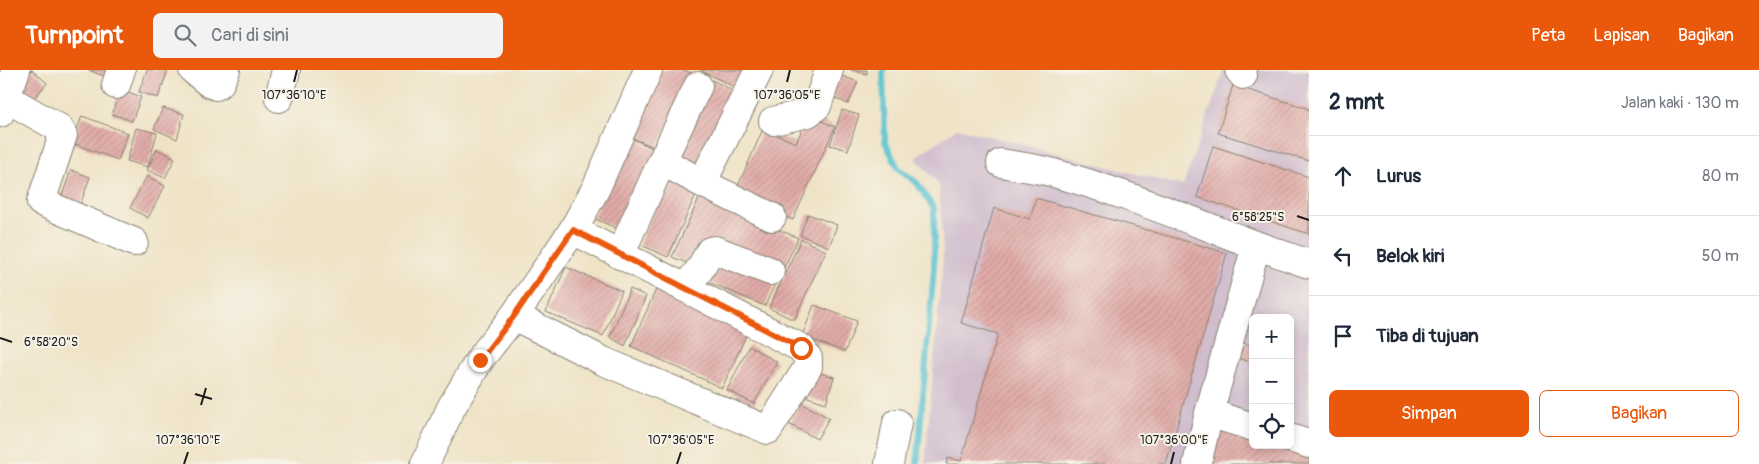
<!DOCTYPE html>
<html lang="id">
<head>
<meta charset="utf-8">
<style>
	body { margin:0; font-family:Pangolin,sans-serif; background:#f2f2f3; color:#1f2937 }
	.controls { position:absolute; right:15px; bottom:15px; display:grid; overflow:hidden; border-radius:8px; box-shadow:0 2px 8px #0003 }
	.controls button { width:45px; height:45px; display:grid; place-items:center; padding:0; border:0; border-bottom:1px solid #e0e1e3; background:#fff; color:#1f2937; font:25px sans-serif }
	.stop { position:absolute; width:15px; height:15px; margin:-11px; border:4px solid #ea580c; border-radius:50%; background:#fff }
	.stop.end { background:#ea580c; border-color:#fff; box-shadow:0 1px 5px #0008 }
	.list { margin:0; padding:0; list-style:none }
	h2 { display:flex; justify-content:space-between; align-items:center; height:65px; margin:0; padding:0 20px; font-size:21px }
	h2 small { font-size:16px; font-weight:400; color:#747a83 }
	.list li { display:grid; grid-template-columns:32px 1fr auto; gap:15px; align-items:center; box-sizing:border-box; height:80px; padding:0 20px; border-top:1px solid #e0e1e3 }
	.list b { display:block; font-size:19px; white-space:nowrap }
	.list em { font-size:16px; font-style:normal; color:#747a83 }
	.actions { display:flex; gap:10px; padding:15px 20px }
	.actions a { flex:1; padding:11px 0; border:1px solid #ea580c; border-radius:8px; text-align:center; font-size:18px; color:#ea580c }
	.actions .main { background:#ea580c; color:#fff }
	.icon { flex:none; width:28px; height:28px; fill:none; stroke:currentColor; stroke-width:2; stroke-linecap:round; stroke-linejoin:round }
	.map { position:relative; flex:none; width:1309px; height:394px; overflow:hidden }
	header { display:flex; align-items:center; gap:30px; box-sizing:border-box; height:70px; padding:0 25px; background:#ea580c; color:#fff }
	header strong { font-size:24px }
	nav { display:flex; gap:28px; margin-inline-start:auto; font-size:18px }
	.search { width:350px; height:45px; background:#f2f2f3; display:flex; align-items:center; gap:12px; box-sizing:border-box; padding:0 18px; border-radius:8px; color:#747a83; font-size:19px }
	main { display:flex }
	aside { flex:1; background:#fff }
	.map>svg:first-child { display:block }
	.industrial { fill:#d0bdcd; fill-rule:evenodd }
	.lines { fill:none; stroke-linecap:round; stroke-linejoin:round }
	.stream { stroke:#56c2d0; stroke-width:6 }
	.building { fill:url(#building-hatch) }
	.minor-casing { stroke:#868071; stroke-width:30 }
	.minor { stroke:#fff; stroke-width:28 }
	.route { stroke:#ea580c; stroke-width:6 }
	.ticks { fill:none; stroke:#1c1c1c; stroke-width:2 }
	.ticks-label { font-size:12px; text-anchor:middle; fill:#1c1c1c; stroke:#f7f3e8; stroke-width:4; stroke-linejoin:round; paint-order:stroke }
</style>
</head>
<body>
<header>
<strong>Turnpoint</strong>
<div class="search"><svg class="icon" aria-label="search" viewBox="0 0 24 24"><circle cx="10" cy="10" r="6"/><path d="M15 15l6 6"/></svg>Cari di sini</div>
<nav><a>Peta</a><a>Lapisan</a><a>Bagikan</a></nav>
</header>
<main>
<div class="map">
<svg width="1309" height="394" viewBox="0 0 1309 394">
	<defs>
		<pattern id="building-hatch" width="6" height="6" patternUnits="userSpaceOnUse" patternTransform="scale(1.25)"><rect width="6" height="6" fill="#e1aba8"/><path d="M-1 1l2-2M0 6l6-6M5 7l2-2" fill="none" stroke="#c09390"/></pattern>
	</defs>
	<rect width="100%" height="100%" fill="#f7f3e8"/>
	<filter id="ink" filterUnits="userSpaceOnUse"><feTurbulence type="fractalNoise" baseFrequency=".02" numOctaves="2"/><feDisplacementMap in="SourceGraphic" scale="10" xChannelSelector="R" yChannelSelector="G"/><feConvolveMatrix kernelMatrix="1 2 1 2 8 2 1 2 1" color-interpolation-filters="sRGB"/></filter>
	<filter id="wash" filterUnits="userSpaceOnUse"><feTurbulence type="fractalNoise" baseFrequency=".0096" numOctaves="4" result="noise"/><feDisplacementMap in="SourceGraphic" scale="20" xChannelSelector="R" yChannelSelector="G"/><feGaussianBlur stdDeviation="1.12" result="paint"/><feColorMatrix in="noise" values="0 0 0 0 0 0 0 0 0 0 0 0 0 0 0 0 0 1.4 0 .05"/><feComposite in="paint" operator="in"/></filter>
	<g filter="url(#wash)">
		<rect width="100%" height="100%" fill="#efe3c6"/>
		<path class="industrial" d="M1224,0H1309V394H925L943,186L939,114L915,88L957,58L1183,116ZM1253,248H1290V375H1253Z"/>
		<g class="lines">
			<path class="stream" d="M883,0L885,72L898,98L917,113L934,139V198L917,394"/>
		</g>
		<g id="blocks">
			<path class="building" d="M32,0L47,13L30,33L15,21Z
				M89,0H111L108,8Z
				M147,0H168L158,28L139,22Z
				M661,0H684L693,4L657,78L634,69L660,82L623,161L593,148Z
				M700,0H754L743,21Z
				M851,0H867V4Z
				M832,2L858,12L848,34L823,23Z
				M712,10L742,25L702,103L673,89Z
				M1233,15L1309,39V91L1218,63Z
				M121,19L141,27L132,51L112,44Z
				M163,38L184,44L177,69L154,59Z
				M842,40L859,45L848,80L830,75Z
				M808,45L835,57L793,150L735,123L763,59L796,73Z
				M82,46L128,63L118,90L72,73Z
				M136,58L157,63L148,97L127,91Z
				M1213,76L1309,107V164L1197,127Z
				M157,79L175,88L165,108L147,100Z
				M71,100L90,107L78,141L59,134Z
				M673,100L700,115L668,187L639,174Z
				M147,106L165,116L148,148L130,138Z
				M704,118L728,137L798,168L783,200L714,169L699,198L672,187Z
				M1036,128L1227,183L1166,394H946L948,388L961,391L998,264L961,253L994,138L1030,149Z
				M808,144L837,155L829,177L800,165Z
				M801,169L826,181L794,250L769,238Z
				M710,182L777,209L765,236L699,208Z
				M566,197L622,221L603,266L546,242Z
				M658,215L749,259L722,318L631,276Z
				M630,219L646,226L625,276L610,267Z
				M814,235L857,251L845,282L802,266Z
				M1243,273L1253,276V293L1238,288Z
				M749,276L777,292L754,334L727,320Z
				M813,301L834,307L826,333L805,326Z
				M801,333L829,348L817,369L789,354Z
				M1218,356L1253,366V375H1282L1309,383V394H1207Z"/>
		</g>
	</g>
	<g filter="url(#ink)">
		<use href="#blocks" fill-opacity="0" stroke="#868071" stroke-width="1"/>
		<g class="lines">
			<defs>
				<path id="minor" d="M193,0L209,13L216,16L220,13L226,0
					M1239,0L1243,5
					M116,15L121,0
					M6,28L59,58L63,65L41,132L134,172
					M279,28L286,0
					M0,43L16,0
					M773,51L808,43L817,36L829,0
					M662,91L698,16
					M1001,93C1017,96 1034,98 1050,102C1139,126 1222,165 1309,194
					M702,113L759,0
					M620,185L662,91L702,113L772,147
					M685,218L700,199L710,181L715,180L770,201
					M514,246L603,291L768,360L808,297V288L801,278L573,160
					M1209,343L1253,357
					M1290,368L1309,374
					M425,394L451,338L480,289L514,246L573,160L596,118L648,0
					M889,394L897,353
					M1197,394L1209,343L1256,176"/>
			</defs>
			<use href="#minor" class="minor-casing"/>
			<use href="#minor" class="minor"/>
		</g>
	</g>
	<g class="lines" filter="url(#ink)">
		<path class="route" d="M480,290L514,246L573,160L801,278"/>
	</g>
	<path class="ticks" d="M294,12L297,0M787,12L790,0M1297,146L1309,150M0,268L12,272M195,324L212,329M201,335L206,318M184,394L188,382M677,394L681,382M1171,394L1174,382"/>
	<g class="ticks-label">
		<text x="294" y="29">107°36'10"E</text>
		<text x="787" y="29">107°36'05"E</text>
		<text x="1258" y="151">6°58'25"S</text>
		<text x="51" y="276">6°58'20"S</text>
		<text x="188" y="374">107°36'10"E</text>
		<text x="681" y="374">107°36'05"E</text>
		<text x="1174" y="374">107°36'00"E</text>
	</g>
</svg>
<div class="controls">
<button>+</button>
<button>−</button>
<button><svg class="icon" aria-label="locate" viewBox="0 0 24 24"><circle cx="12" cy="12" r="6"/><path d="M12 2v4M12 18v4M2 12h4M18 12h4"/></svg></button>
</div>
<div class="stop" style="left:801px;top:278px"></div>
<div class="stop end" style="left:480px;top:290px"></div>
</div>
<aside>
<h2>2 mnt<small>Jalan kaki · 130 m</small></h2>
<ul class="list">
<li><svg class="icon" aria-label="ahead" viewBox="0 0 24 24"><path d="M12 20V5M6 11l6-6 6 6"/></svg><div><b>Lurus</b></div><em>80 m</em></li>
<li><svg class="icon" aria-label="left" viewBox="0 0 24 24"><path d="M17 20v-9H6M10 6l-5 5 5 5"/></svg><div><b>Belok kiri</b></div><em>50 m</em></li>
<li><svg class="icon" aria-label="arrive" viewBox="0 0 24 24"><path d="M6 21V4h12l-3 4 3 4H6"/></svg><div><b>Tiba di tujuan</b></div></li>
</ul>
<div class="actions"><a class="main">Simpan</a><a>Bagikan</a></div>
</aside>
</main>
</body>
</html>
